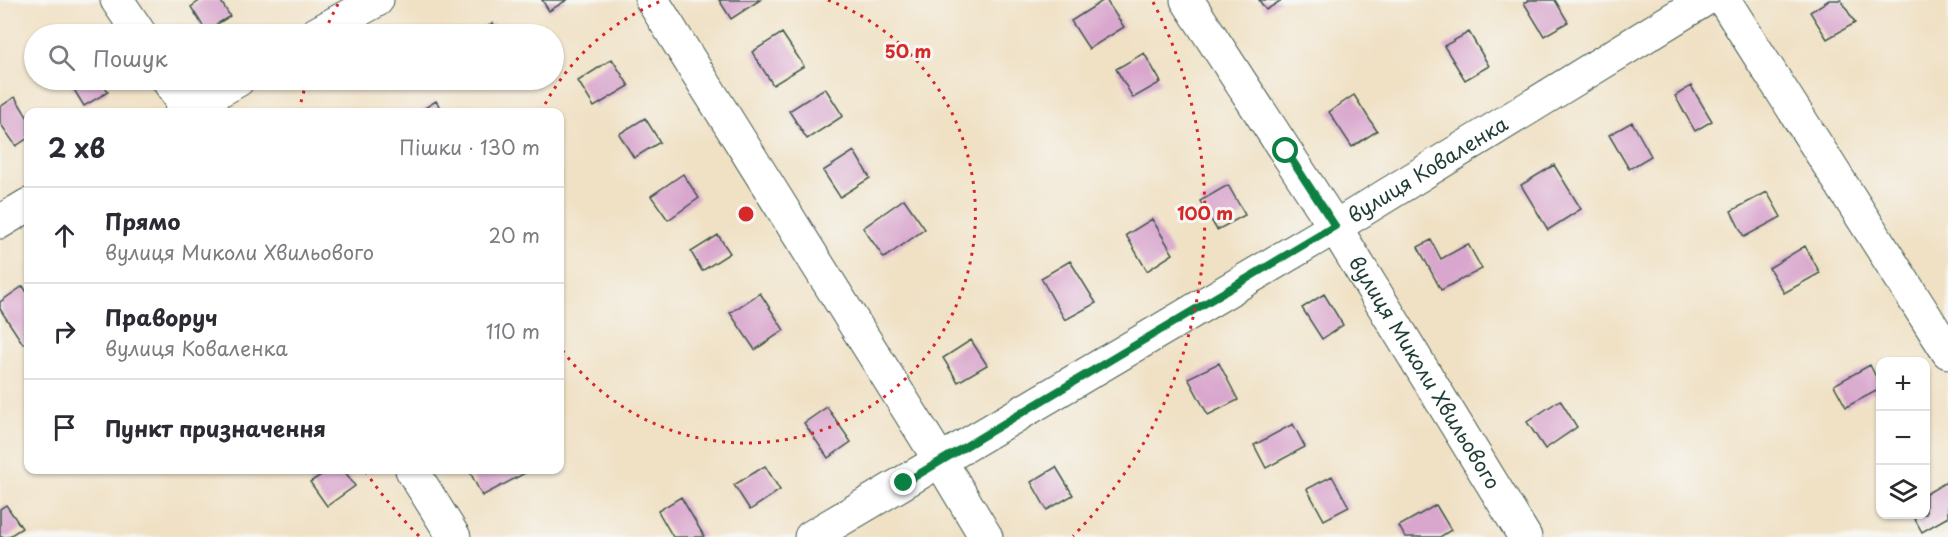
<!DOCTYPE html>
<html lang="uk">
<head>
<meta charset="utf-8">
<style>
	body { margin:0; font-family:"Playpen Sans",sans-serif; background:#f2f2f3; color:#2b2b33 }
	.controls { position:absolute; right:18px; bottom:18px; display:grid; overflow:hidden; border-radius:12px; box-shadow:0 2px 4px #0004 }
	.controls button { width:54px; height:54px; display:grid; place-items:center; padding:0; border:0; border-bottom:2px solid #e1e1e2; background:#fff; color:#2b2b33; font:30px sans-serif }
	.stop { position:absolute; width:18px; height:18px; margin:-14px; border:4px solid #0b8043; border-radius:50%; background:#fff }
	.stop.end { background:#0b8043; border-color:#fff; box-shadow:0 2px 6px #0008 }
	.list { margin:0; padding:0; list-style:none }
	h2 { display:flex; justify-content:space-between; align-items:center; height:78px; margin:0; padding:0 24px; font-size:26px }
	h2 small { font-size:20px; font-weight:400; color:#7c7c81 }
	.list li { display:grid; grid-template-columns:39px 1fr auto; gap:18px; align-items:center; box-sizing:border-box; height:96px; padding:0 24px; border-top:2px solid #e1e1e2 }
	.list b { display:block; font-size:22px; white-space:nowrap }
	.list p { margin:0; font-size:20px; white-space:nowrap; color:#7c7c81 }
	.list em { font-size:20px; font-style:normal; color:#7c7c81 }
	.icon { flex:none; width:33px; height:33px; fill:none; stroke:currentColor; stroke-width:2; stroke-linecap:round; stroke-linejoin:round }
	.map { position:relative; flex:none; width:1948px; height:537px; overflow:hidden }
	.search { position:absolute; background:#fff; box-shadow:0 2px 4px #0004; left:24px; top:24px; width:540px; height:66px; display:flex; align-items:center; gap:15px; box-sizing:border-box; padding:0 21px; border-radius:33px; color:#7c7c81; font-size:22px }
	.panel { position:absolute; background:#fff; box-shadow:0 2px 4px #0004; left:24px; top:108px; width:540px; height:366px; border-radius:12px }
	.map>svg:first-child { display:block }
	.building { fill:#d9a6cd }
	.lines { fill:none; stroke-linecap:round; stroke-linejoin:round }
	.street-casing { stroke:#3e564a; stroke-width:35 }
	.street { stroke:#fff; stroke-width:33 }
	.route { stroke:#0b8043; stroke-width:8 }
	.ring { fill:none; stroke:#d62828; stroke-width:3; stroke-dasharray:3 6 }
	.labels { text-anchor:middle; stroke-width:6; stroke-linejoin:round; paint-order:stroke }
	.street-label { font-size:20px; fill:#1f3d34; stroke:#f6f6f2 }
	.centre { fill:#d62828; stroke:#f6f6f2; stroke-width:3 }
	.ring-label { font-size:18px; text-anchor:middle; font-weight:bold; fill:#d62828; stroke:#f6f6f2; stroke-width:6; stroke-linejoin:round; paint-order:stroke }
</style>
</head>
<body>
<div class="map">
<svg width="1948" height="537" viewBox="0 0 1948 537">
	<rect width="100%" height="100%" fill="#f6f6f2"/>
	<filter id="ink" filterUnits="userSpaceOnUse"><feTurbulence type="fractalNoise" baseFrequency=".0167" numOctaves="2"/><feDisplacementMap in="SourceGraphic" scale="12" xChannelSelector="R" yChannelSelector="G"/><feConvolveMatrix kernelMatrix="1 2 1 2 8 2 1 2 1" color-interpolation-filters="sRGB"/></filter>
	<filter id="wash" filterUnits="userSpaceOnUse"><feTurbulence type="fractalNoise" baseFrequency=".008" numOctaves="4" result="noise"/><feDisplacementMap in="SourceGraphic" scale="24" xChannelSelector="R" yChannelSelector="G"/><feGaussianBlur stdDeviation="1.35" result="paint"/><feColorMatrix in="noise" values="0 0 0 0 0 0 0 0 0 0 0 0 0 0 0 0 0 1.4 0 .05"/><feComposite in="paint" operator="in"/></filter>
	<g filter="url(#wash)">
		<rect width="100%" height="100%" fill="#f0e1c5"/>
		<g id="blocks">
			<path class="building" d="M201,0H220L230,16L206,31L191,7Z
				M542,0H567L549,11Z
				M719,0H760L731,19Z
				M1104,0H1106L1124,27L1089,49L1071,21Z
				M1259,0H1282L1266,10Z
				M1530,0H1555L1568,22L1544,36L1524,3Z
				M1829,0H1841L1855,23L1827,39L1810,12Z
				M493,23L500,34H476Z
				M1469,32L1489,66L1465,80L1444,46Z
				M782,33L804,66L773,85L752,52Z
				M1144,53L1161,82L1133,98L1116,69Z
				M612,59L629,86L594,107L578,81Z
				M68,80H101L108,92L84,106Z
				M1691,86L1712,121L1695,131L1675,96Z
				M825,88L843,116L807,139L789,111Z
				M1354,95L1377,131L1352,147L1329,112Z
				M15,97L28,118V138L16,146L0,123V107Z
				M436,101L443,112H418Z
				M645,118L660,142L634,158L619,134Z
				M1632,122L1651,156L1629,169L1609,135Z
				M854,151L870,178L840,197L823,171Z
				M1554,165L1581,209L1548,230L1521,185Z
				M683,174L699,198L668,220L651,196Z
				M1228,185L1245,215L1217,230L1200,201Z
				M1767,192L1781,217L1744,237L1731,211Z
				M904,199L925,229L884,258L863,228Z
				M1152,219L1173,254L1147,271L1126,235Z
				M718,235L730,253L702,271L691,252Z
				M1431,240L1441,259L1468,244L1482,269L1441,290L1418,247Z
				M1805,246L1820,273L1784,293L1769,268Z
				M1070,261L1096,303L1065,320L1041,278Z
				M23,286L28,294V341L23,344L0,309V302Z
				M760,293L784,330L755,350L730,313Z
				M1324,294L1343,325L1322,339L1302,308Z
				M971,340L987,365L958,382L943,358Z
				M1219,363L1238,400L1208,415L1188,378Z
				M1870,365L1880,385V389L1846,407L1834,385Z
				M1560,400L1577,427L1545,449L1527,422Z
				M827,407L851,442L828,458L804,423Z
				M1293,424L1305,447L1266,468L1254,445Z
				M765,466L780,490L750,510L734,485Z
				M1056,467L1073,495L1047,510L1031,482Z
				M329,470H344L355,486L327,506L310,482Z
				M469,470H526L527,472L482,496Z
				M1332,476L1349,507L1324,520L1307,489Z
				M1948,481V517L1922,532L1912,514H1926V494Z
				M681,497L704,536L702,537H673L658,511Z
				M6,505L22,528L8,537H0V509Z
				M1436,505L1451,530L1440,537H1405L1399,526Z"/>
		</g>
	</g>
	<g filter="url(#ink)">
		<use href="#blocks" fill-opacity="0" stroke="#3e564a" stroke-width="1.5"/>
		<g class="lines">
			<defs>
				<g id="street">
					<path d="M117,0L140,34"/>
					<path d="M652,0L941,462L986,537"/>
					<path id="s1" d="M1187,0L1335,227L1525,537"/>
					<path d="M1724,0L1948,352"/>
					<path d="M316,34L377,0"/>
					<path d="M168,80L190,112"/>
					<path d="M181,112L238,80"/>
					<path d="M0,222L28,205"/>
					<path d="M412,470L454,537"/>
					<path id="s2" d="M811,537L1335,227L1704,0"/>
				</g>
			</defs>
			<use href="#street" class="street-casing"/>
			<use href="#street" class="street"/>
		</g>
	</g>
	<g class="lines" filter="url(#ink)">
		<path class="route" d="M904,483L1335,226L1286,151"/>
	</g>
	<g class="ring">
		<path d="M541 112A229 229 0 0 1 664 0M828 0A229 229 0 1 1 560 347"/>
		<path d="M419 536A459 459 0 0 1 365 471M299 111A459 459 0 0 1 307 80M325 31A459 459 0 0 1 339 2M1153 2A459 459 0 0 1 1073 536"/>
	</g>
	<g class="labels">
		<g class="street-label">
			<text dy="7" stroke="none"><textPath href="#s2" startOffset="718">вулиця Коваленка</textPath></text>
			<text dy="7" stroke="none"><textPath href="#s1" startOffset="442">вулиця Миколи Хвильового</textPath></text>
		</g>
	</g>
	<circle cx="746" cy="214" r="9" class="centre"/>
	<g class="ring-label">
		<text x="908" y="58">50 m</text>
		<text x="1205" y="220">100 m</text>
	</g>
</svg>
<div class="controls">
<button>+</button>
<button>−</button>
<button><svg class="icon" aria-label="layers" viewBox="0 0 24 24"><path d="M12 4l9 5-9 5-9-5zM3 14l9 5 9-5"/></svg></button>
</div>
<div class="stop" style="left:1286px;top:151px"></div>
<div class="stop end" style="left:904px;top:483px"></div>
<div class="search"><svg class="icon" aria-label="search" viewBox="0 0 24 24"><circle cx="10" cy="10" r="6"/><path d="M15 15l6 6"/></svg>Пошук</div>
<section class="panel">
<h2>2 хв<small>Пішки · 130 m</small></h2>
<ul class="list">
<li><svg class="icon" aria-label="ahead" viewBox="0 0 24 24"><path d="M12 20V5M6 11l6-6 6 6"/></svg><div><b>Прямо</b><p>вулиця Миколи Хвильового</p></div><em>20 m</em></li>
<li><svg class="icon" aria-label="right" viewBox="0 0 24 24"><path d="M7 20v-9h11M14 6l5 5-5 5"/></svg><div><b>Праворуч</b><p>вулиця Коваленка</p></div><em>110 m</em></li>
<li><svg class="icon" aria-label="arrive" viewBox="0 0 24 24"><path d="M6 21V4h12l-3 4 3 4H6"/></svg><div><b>Пункт призначення</b></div></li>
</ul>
</section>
</div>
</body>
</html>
